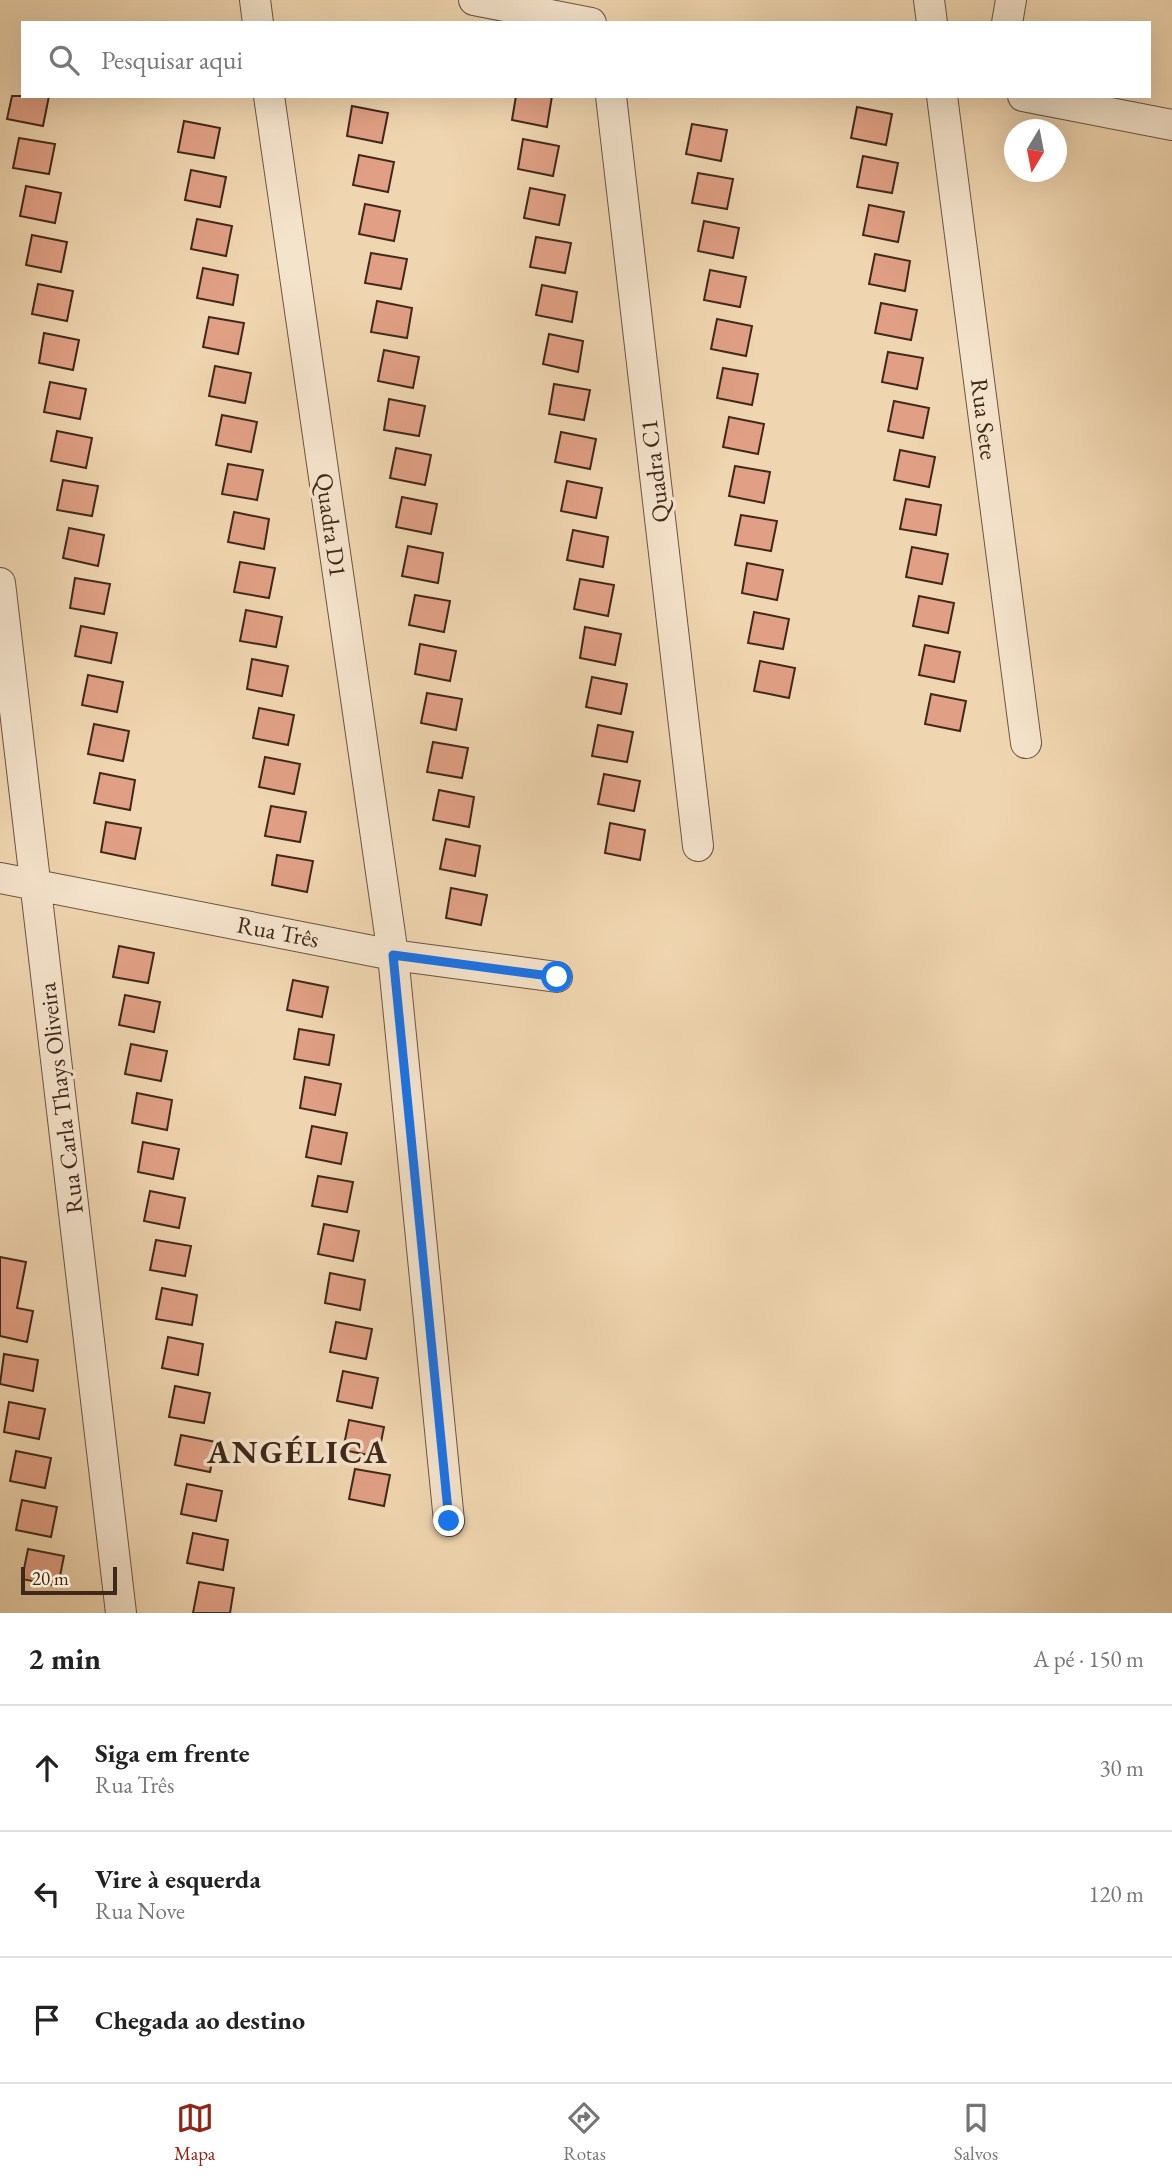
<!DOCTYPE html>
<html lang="pt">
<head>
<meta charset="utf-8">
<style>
	body { margin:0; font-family:"EB Garamond",serif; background:#f6f6f6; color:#222 }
	.compass { position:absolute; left:1004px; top:119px; width:63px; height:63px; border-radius:50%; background:#fff; box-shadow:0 7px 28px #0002; rotate:190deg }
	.scale { position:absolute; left:21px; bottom:18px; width:96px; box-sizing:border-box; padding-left:7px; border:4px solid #40281b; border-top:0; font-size:19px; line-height:24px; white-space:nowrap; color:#40281b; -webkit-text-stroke:5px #f5e4cc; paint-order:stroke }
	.stop { position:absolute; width:21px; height:21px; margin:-16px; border:5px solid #1a73e8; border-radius:50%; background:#fff }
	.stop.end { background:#1a73e8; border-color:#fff; box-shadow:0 2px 7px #0008 }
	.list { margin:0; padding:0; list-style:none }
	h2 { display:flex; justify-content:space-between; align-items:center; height:91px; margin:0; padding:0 28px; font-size:30px }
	h2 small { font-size:23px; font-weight:400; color:#767676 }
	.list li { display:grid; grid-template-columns:46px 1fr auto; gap:21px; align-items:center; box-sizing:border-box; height:126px; padding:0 28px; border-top:2px solid #e0e0e0 }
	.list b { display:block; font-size:26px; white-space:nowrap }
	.list p { margin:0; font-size:23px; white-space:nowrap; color:#767676 }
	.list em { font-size:23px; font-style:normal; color:#767676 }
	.icon { flex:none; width:38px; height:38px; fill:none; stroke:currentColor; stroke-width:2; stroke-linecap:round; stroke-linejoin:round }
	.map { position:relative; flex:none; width:1172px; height:1613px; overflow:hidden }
	.search { position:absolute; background:#fff; box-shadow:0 7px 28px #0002; left:21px; right:21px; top:21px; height:77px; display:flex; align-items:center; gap:18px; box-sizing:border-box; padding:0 24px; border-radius:0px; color:#767676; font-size:26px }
	.sheet { height:469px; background:#fff }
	nav { display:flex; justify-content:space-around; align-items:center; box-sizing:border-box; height:98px; border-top:2px solid #e0e0e0; background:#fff; font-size:19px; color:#767676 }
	nav a { display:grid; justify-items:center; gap:4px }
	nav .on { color:#8f2418 }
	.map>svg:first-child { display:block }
	.building { fill:#e1a085; stroke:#40281b; stroke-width:2 }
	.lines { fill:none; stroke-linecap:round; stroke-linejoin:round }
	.street-casing { stroke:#6c5440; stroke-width:32 }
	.street { stroke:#f5e4cc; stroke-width:30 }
	.route { stroke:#1a73e8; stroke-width:9 }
	.labels { text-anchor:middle; stroke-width:7; stroke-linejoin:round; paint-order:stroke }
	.street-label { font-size:24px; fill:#40281b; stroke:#f5e4cc }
	.district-label { font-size:32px; font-weight:bold; letter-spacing:2px; fill:#40281b; stroke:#f5e4cc }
</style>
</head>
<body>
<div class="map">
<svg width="1172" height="1613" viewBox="0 0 1172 1613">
	<rect width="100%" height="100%" fill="#f0d6b0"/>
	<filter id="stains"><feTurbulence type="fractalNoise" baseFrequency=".00286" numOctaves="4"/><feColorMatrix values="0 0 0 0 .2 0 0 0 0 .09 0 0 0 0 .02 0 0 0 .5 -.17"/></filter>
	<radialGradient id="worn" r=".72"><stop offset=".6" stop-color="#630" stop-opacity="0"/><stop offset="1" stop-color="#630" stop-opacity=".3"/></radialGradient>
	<path class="building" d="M12,96H49L43,126L7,119Z
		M516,96H552L547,127L512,120Z
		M352,106L388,113L382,143L347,136Z
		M857,107L892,114L886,145L851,138Z
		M184,121L220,128L214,158L178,152Z
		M692,124L727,130L721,161L686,154Z
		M19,138L55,144L49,174L13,168Z
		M523,139L559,146L553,176L518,169Z
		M359,155L394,162L388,192L353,185Z
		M863,156L898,163L892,193L857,187Z
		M191,170L226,177L220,207L185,200Z
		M698,173L733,179L727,209L692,203Z
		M26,186L61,193L55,223L20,216Z
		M530,188L565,195L559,225L524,218Z
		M365,204L400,211L394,241L359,234Z
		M869,205L904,212L898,242L863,235Z
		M197,219L232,226L226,256L191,249Z
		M704,221L739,228L733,258L698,251Z
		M32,235L67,242L61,272L26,265Z
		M536,237L571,243L565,273L530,267Z
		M371,253L407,259L401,289L365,283Z
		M875,254L910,261L905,291L869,284Z
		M203,268L238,275L233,305L197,298Z
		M710,270L746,277L740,307L704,300Z
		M38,284L73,291L67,321L32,314Z
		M542,285L577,292L572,322L536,315Z
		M377,301L412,308L407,338L371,332Z
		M881,303L917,310L911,340L875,333Z
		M209,317L244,323L238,354L203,347Z
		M717,319L752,326L746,356L711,349Z
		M44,333L79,340L73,370L39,363Z
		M549,334L583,341L578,372L543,364Z
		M384,350L419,357L413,388L378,381Z
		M888,352L923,358L917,389L882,382Z
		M215,366L251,373L245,403L209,396Z
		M723,368L758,374L752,405L717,398Z
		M50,382L86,389L80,419L44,412Z
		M554,384L590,390L584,420L549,414Z
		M389,399L425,406L419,436L384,430Z
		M894,401L929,408L923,438L888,431Z
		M222,415L257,422L251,452L216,445Z
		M729,417L764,424L758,454L723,447Z
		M57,431L92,438L86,468L51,461Z
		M561,432L596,439L590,469L555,462Z
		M396,448L431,455L425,485L390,478Z
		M900,450L935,457L929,487L894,480Z
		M228,464L263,470L257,500L222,494Z
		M735,466L770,472L764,503L729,496Z
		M63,480L98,486L92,516L57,510Z
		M567,481L602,488L596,518L561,511Z
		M402,497L437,504L431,534L396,527Z
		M906,499L941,505L936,535L900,529Z
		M234,512L269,519L264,549L228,542Z
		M741,515L777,521L771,551L735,545Z
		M69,528L104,535L98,566L63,558Z
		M573,530L608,537L603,567L567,560Z
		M408,546L443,553L438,583L402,576Z
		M912,547L948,554L942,584L906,577Z
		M240,562L275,568L269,598L234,592Z
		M747,563L783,570L777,600L742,593Z
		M75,578L110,584L104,614L70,608Z
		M580,579L614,585L608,616L574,609Z
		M415,595L450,601L444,632L409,625Z
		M919,596L954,603L948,633L913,626Z
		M246,610L282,617L276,647L240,641Z
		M754,612L789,619L783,649L748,643Z
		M81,626L117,633L111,663L75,656Z
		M585,627L621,634L615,665L580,658Z
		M420,644L456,651L450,681L415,674Z
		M925,645L960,652L954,682L919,675Z
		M252,659L288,666L282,696L247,689Z
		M760,661L795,668L789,698L754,691Z
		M88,675L123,682L117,712L82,705Z
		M592,677L627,684L621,714L586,707Z
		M427,693L462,699L456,730L421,723Z
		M931,694L966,701L960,731L925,724Z
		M259,708L294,715L288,745L253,738Z
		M94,724L129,731L123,761L88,754Z
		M598,725L633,732L627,762L592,756Z
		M433,742L468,748L462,778L427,772Z
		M265,757L300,764L294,794L259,787Z
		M100,773L135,780L130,810L94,803Z
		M604,774L640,781L634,811L598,804Z
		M439,790L474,797L469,827L433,820Z
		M271,806L306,812L300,842L265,836Z
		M106,822L141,828L135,859L101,852Z
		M610,823L645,830L640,860L605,853Z
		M446,839L480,846L475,876L440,869Z
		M277,855L313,861L307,892L272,885Z
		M451,888L487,895L481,925L446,918Z
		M119,946L154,953L148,983L113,977Z
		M293,980L328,987L322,1017L287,1010Z
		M125,995L160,1002L154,1032L119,1025Z
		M299,1029L334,1035L329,1065L294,1059Z
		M131,1044L167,1051L161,1081L125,1074Z
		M305,1077L341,1084L335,1115L300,1108Z
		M137,1093L172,1100L167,1130L132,1123Z
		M312,1126L347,1133L341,1164L306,1157Z
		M143,1142L179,1149L173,1179L138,1172Z
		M318,1176L353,1182L347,1212L312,1206Z
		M150,1191L185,1198L179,1228L144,1221Z
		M324,1224L359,1231L353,1261L318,1254Z
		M156,1240L191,1246L185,1276L150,1270Z
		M0,1257L26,1262L17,1308L33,1311L27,1342L0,1336Z
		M330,1273L365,1280L360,1310L325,1303Z
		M162,1288L197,1295L192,1325L156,1319Z
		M336,1322L372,1329L366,1359L330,1352Z
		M168,1337L203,1344L198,1375L162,1368Z
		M4,1354L38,1360L33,1391L0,1384Z
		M343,1371L378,1378L372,1408L337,1401Z
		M175,1386L210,1393L204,1423L169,1417Z
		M9,1402L45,1409L39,1439L4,1432Z
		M349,1420L384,1427L378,1457L343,1450Z
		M181,1435L216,1442L210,1472L175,1465Z
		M16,1451L51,1458L45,1488L10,1481Z
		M355,1469L390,1475L384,1506L349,1499Z
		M187,1484L222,1491L216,1521L181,1514Z
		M22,1500L57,1507L51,1537L16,1530Z
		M193,1533L228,1540L223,1570L187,1563Z
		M28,1549L64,1556L58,1586L22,1579Z
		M199,1582L234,1588L230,1613H193Z"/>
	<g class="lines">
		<defs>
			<path id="street" d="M255,0L258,23
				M474,0L591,23
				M929,0L932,23
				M1007,23L1011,0
				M269,96L393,955L449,1521
				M611,96L698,846
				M942,96L1026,743
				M1023,96L1172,125
				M0,583L121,1613
				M0,878L393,955L557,977"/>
		</defs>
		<use href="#street" class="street-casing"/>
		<use href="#street" class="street"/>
	</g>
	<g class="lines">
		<path class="route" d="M449,1521L393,955L557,977"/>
	</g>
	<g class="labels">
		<g class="street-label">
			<text transform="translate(984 419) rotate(83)" y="8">Rua Sete</text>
			<text transform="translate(655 471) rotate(-97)" y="8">Quadra C1</text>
			<text transform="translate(331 525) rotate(82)" y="8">Quadra D1</text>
			<text transform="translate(278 932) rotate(11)" y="8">Rua Três</text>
			<text transform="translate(61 1098) rotate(-97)" y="8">Rua Carla Thays Oliveira</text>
		</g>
		<g class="district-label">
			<text x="298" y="1463">ANGÉLICA</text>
		</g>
	</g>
	<rect width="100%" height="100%" filter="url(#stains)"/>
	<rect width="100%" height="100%" fill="url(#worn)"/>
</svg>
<svg class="compass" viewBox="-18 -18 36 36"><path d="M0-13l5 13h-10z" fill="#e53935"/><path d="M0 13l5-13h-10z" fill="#767676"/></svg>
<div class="scale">20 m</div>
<div class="stop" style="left:557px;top:977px"></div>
<div class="stop end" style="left:449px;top:1521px"></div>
<div class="search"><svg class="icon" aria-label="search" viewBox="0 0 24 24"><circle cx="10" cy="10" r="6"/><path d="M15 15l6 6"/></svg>Pesquisar aqui</div>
</div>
<section class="sheet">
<h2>2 min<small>A pé · 150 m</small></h2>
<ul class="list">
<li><svg class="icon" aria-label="ahead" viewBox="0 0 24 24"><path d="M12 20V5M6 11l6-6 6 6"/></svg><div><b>Siga em frente</b><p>Rua Três</p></div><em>30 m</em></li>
<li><svg class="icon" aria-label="left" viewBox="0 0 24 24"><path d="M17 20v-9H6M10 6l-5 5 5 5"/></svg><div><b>Vire à esquerda</b><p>Rua Nove</p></div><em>120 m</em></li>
<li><svg class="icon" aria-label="arrive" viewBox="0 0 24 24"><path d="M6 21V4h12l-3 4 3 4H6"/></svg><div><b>Chegada ao destino</b></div></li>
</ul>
</section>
<nav>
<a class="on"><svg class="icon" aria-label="map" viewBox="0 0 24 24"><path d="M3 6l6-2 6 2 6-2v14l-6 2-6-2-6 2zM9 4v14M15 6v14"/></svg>Mapa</a>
<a><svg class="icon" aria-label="directions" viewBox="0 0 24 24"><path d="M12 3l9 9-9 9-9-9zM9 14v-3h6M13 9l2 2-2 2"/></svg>Rotas</a>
<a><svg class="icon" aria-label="saved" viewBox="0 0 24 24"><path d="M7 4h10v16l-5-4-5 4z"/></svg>Salvos</a>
</nav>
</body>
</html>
